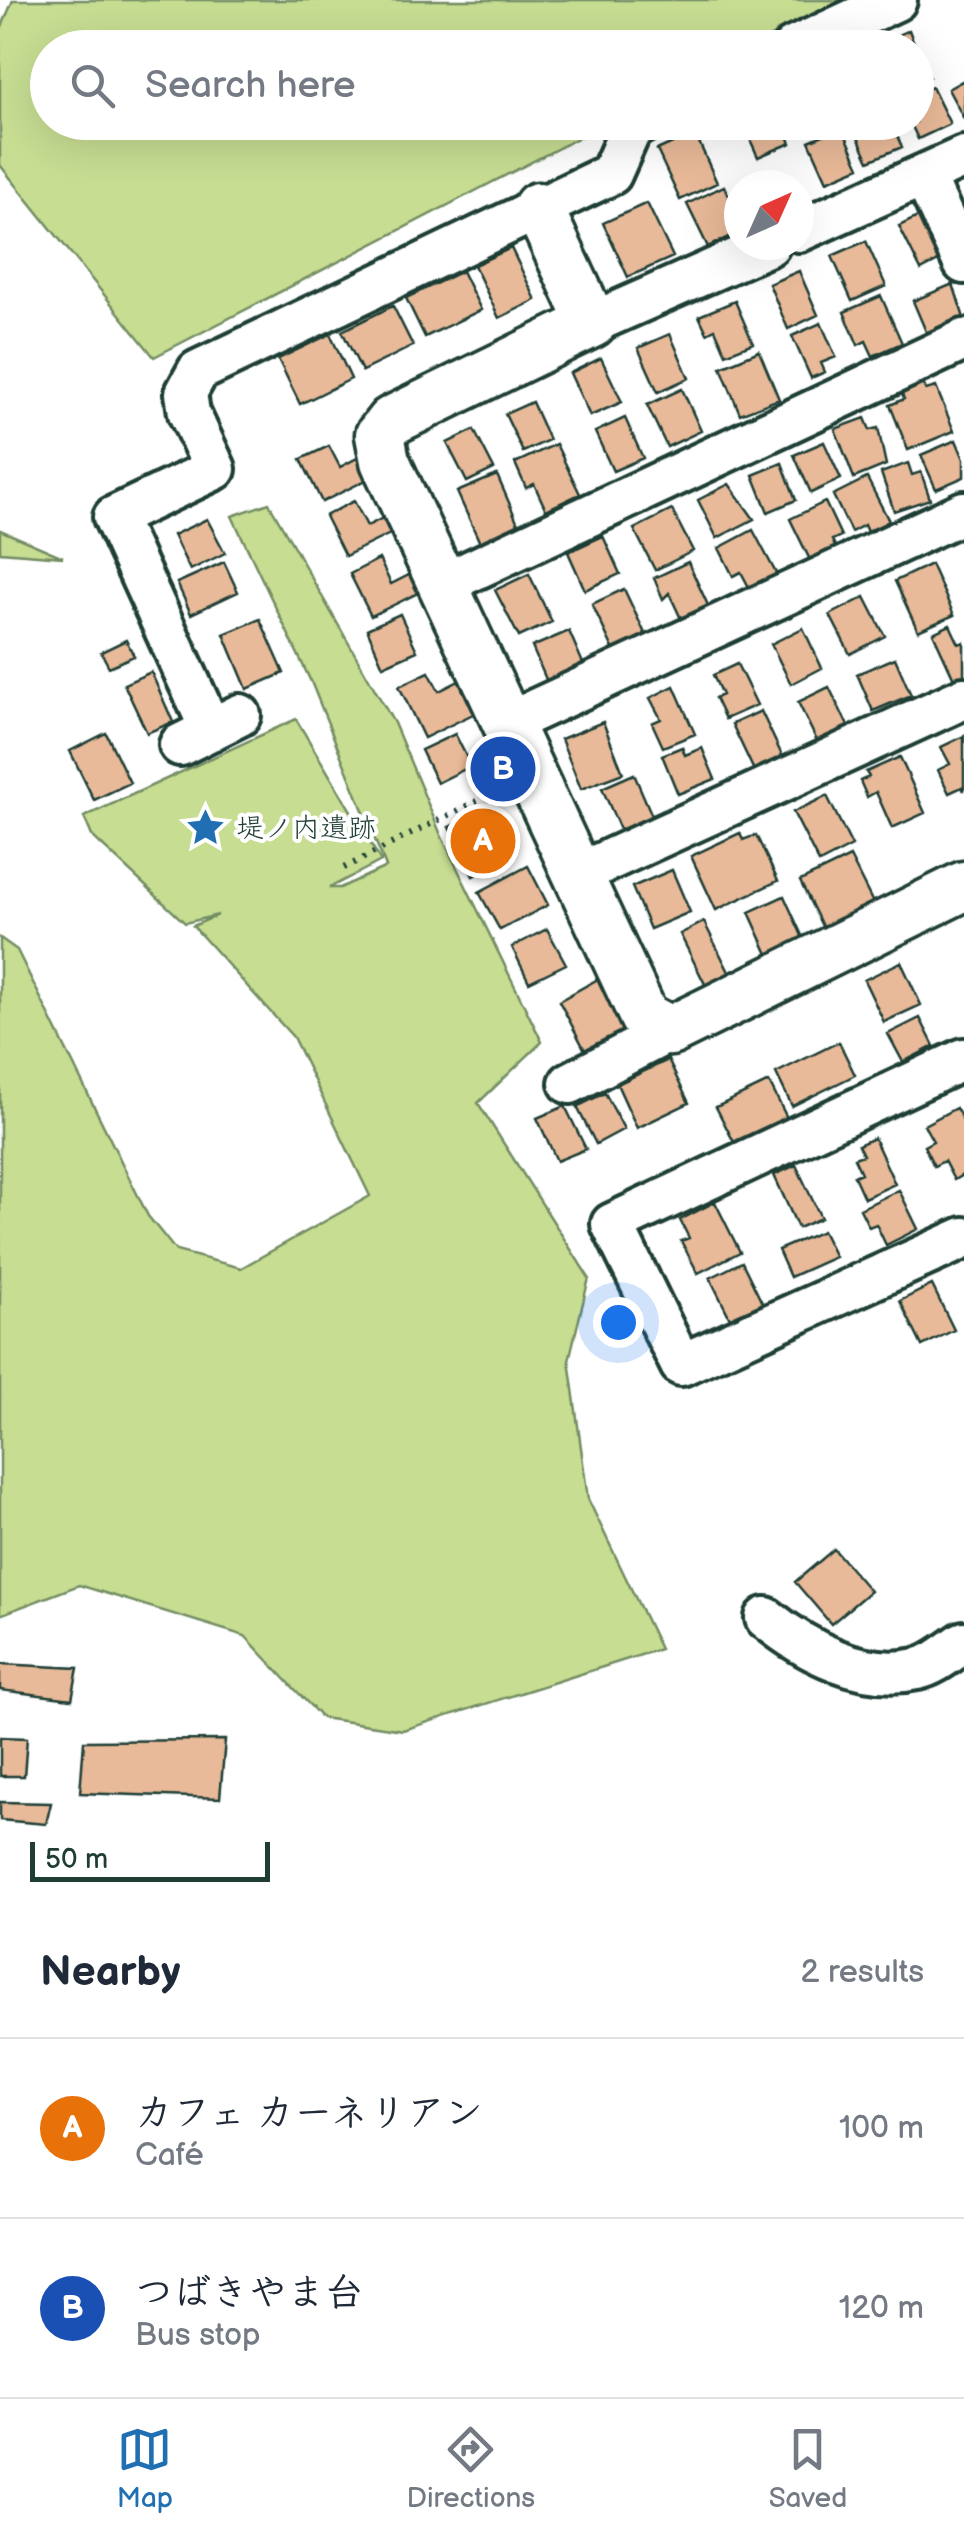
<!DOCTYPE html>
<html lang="en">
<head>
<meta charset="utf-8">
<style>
	body { margin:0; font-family:"Balsamiq Sans","Klee One",sans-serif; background:#f2f2f3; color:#1f2937 }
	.compass { position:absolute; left:724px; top:170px; width:90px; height:90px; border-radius:50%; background:#fff; box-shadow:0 10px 40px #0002; rotate:45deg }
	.scale { position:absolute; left:30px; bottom:25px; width:240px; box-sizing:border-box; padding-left:10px; border:5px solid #1f3d34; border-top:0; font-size:28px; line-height:35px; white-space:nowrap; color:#1f3d34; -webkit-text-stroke:8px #fff; paint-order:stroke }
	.you { position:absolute; left:618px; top:1322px; width:35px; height:35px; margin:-25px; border:8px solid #fff; border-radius:50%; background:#1a73e8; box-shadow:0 0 0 15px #1a73e833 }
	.badge { display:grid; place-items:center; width:65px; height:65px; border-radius:50%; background:#1f6fb2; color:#fff; font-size:32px; font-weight:700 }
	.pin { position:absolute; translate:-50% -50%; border:5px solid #fff; box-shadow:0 2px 10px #0006 }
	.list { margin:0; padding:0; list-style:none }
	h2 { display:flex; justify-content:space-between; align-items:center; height:130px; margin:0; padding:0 40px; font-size:42px }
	h2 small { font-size:32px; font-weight:400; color:#747a83 }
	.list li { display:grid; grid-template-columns:65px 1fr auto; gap:30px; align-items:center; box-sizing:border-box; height:180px; padding:0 40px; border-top:2px solid #e0e1e3 }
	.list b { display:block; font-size:38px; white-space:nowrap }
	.list p { margin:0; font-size:32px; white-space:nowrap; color:#747a83 }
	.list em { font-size:32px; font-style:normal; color:#747a83 }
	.icon { flex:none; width:55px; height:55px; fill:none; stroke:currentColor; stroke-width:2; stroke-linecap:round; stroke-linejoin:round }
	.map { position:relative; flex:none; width:964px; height:1907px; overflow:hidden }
	.search { position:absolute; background:#fff; box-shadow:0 10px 40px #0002; left:30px; right:30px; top:30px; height:110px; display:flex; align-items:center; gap:25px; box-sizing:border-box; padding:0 35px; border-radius:55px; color:#747a83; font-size:38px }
	.sheet { height:490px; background:#fff }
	nav { display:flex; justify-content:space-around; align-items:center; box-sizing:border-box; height:140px; border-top:2px solid #e0e1e3; background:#fff; font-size:28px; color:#747a83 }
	nav a { display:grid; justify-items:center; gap:5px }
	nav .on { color:#1f6fb2 }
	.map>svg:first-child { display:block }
	.green { fill:#c7dd92; stroke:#738d63; stroke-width:2.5 }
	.building { fill:#e9ba99; stroke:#1f3d34; stroke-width:2.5 }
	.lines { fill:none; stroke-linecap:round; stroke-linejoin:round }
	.minor-casing { stroke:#1f3d34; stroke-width:48 }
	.tertiary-casing { stroke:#1f3d34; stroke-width:55 }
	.path { stroke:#1f3d34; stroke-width:6; stroke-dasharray:2.5 8; stroke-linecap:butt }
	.minor { stroke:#fff; stroke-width:40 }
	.tertiary { stroke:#fff; stroke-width:48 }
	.labels { text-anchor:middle; stroke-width:8; stroke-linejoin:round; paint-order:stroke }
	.poi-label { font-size:28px; fill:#1f3d34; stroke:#fff; text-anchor:start }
</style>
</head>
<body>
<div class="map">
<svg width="964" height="1907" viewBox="0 0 964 1907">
	<rect width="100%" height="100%" fill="#fff"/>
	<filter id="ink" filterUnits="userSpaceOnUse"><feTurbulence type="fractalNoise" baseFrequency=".01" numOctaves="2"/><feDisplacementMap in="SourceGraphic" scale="20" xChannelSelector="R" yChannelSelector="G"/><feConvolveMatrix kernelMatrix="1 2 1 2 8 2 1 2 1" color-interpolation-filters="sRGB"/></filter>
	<g filter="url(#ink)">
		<path class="green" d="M13,0H843L751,47L48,48V122L607,123L154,357L0,165V31Z
			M269,503L394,723L441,835L542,1042L478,1103L589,1278L569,1360L588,1499L660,1649L403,1730L322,1718L245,1636L79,1585L0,1615V938L17,950L148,1216L176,1251L241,1268L370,1196L293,1037L193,926L218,915L185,923L92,836L84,817L296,719L381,861L329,888H340L386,867L312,684L232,516Z
			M0,530L63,557L0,552Z"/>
		<path class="building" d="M909,30L916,48H870Z
			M916,48L929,77L916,83Z
			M964,80V119L948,89Z
			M932,87L950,124L918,139L910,122H916V94Z
			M751,122H782L791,143L758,157L745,128Z
			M814,122H838L818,132Z
			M891,122L902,147L869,161L852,124Z
			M842,127L860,167L827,181L809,141Z
			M695,133L717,183L680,200L657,150Z
			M724,186L739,216V232L708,247L687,204Z
			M647,203L673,257L628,277L603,223Z
			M928,212L950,255L921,270L899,226Z
			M866,241L886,286L852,301L832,256Z
			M511,248L536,300L499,318L474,265Z
			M462,271L481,310L425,337L406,298Z
			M799,271L818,315L788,329L769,284Z
			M953,284L964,318L927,334L913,301Z
			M881,296L902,343L873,356L866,341L858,345L844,312Z
			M735,301L753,343L726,354L715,329L707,333L699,316Z
			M393,306L413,346L362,371L342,331Z
			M821,323L836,357L821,363L825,372L811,378L792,336Z
			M330,334L351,379L300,404L278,359Z
			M670,334L689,378L658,392L638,348Z
			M759,351L779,399L740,414L721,367Z
			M601,358L622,402L590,416L570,373Z
			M923,383L926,390L936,387L954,431L908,450L890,405L904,399L901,392Z
			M682,389L701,431L667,447L647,405Z
			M532,402L549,440L523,452L505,414Z
			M625,418L643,458L613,471L595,432Z
			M865,418L870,430L878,428L886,465L854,478L835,429Z
			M474,430L494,469L467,482L447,443Z
			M956,440L964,459V477L936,489L921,455Z
			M824,442L841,479L811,493L794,455Z
			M556,444L580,494L546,510L534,484L526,488L515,463Z
			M329,446L340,467L361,456L372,477L322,502L301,459Z
			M782,463L796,500L768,512L753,475Z
			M908,463L912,475L921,472L930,499L894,511L881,473Z
			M497,475L520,528L481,545L457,492Z
			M867,478L889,521L867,532L864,525L851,532L833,495Z
			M729,484L754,519L717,538L698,500Z
			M354,501L367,526L385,517L392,533L345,556L325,516Z
			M825,502L841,536L832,540L839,554L813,566L790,519Z
			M672,510L693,551L655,570L634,529Z
			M207,519L225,553L190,570L173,535Z
			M753,530L778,577L751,591L741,572L733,576L719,548Z
			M603,536L620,574L585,590L568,552Z
			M379,559L391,584L413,573L422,591L371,616L350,574Z
			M224,562L238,592L191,614L177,583Z
			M688,562L711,612L684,625L669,593L663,599L654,578Z
			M931,564L954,615L918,631L895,581Z
			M529,574L552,622L519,637L495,590Z
			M624,589L648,640L616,655L592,604Z
			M865,597L885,636L850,654L830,615Z
			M400,614L417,651L383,666L367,629Z
			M260,619L284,673L247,689L224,634Z
			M950,625L959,644L964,642V682L957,685L933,633Z
			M803,628L822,668L791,684L771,644Z
			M569,631L588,675L551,691L532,647Z
			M126,640L134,656L109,667L101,652Z
			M895,658L911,695L873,711L857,674Z
			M737,664L757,705L725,719L715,698L722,695L713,675Z
			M151,672L173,722L147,733L124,684Z
			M429,672L439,691L461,680L477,712L424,738L399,686Z
			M674,686L695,734L663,747L652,723L661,719L650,698Z
			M829,687L851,732L820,747L798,702Z
			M761,711L787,766L758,779L732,724Z
			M603,722L623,773L581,789L561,739Z
			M106,733L130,783L94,800L70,751Z
			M455,734L471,766L437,783L421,750Z
			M964,736V791L962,787L949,793L938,770L950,764L941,747Z
			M682,747L685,755L702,748L715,779L678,794L662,755Z
			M900,757L925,813L892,828L876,792L867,797L860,781L869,777L866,772Z
			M634,774L653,818L621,832L602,788Z
			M827,796L852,846L819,863L793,812Z
			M490,808L513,857L473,876L449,827Z
			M740,833L743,840L756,835L778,881L716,910L691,856Z
			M850,857L873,903L823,928L800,881Z
			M528,866L548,905L500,930L479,892Z
			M672,870L690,912L650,929L632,887Z
			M784,896L803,938L768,954L749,912Z
			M704,922L730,974L706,986L680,934Z
			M547,929L566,964L529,982L512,947Z
			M901,962L921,1005L884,1022L864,980Z
			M598,979L625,1031L586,1052L559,1001Z
			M920,1018L934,1046L903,1062L888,1034Z
			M839,1042L855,1075L792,1106L776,1073Z
			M668,1060L689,1103L637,1128L617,1084Z
			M769,1082L789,1122L737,1148L716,1107Z
			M605,1093L624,1129L596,1144L577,1107Z
			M565,1106L586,1149L557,1161L537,1118Z
			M956,1108L964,1122V1174L954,1180L944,1161L934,1166L924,1146L933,1141L924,1125Z
			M874,1138L895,1184L864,1198L854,1176L861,1173L854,1158L863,1155L858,1145Z
			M796,1165L821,1218L798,1228L774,1175Z
			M899,1190L918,1229L886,1245L876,1224L869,1227L860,1209Z
			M715,1202L740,1252L698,1273L681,1241L689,1238L680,1220Z
			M822,1231L835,1257L790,1277L778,1250Z
			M742,1262L767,1313L735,1328L710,1278Z
			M932,1285L954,1330L922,1346L900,1301Z
			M834,1549L870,1591L831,1624L795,1582Z
			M0,1664L78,1668L72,1699L0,1690Z
			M0,1737L27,1738L24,1776H0Z
			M225,1740L220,1798L80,1793L84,1741Z
			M0,1802L51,1803L46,1824L0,1820Z"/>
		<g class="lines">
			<defs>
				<path id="minor" d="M793,48L896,0
					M924,176L964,263
					M799,231L964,157
					M592,323L769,245
					M443,584L964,340
					M507,723L964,512
					M211,730L114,517L215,469L189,413L186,393L198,371L611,174L631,129L643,122
					M180,745L240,715
					M576,875L964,698
					M964,1059L612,1224L681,1365L964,1238
					M570,1083L670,1031
					M766,1618C806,1651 863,1681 917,1669C935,1665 949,1652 964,1642"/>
				<path id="tertiary" d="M538,207L592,323L391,421L380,435L385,461L644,1017L670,1031L964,886"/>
			</defs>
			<use href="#minor" class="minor-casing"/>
			<use href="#tertiary" class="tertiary-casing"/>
			<path class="path" d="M344,868L496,791"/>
			<use href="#minor" class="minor"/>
			<use href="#tertiary" class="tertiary"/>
		</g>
	</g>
	<defs>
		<symbol id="sight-bare" viewBox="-9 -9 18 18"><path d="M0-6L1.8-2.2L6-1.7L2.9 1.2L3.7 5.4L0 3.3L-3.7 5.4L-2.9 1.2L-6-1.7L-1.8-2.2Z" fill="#1f6fb2" stroke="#fff" stroke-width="2.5" paint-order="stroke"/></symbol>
	</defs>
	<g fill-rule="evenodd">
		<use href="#sight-bare" x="178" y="800" width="55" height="55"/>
	</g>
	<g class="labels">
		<g class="poi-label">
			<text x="236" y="837">堤ノ内遺跡</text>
		</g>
	</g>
</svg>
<svg class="compass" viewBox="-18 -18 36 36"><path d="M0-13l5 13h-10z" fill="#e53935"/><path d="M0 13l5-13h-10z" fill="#747a83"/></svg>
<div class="scale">50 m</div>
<div class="you"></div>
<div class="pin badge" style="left:483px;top:841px;background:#e8710a">A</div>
<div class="pin badge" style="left:503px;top:769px;background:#1a4fb4">B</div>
<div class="search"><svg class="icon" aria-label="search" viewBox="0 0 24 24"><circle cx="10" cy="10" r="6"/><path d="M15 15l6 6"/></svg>Search here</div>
</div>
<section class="sheet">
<h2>Nearby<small>2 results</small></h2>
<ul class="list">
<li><span class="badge" style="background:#e8710a">A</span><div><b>カフェ カーネリアン</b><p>Café</p></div><em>100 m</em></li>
<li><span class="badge" style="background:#1a4fb4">B</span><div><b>つばきやま台</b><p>Bus stop</p></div><em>120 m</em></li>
</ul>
</section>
<nav>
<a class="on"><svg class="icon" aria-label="map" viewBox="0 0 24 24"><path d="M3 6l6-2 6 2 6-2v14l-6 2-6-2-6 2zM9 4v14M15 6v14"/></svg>Map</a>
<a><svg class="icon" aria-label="directions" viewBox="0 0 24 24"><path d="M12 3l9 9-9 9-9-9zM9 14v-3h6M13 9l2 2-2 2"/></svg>Directions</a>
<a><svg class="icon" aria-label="saved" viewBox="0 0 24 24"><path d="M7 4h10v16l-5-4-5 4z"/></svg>Saved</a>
</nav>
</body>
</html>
